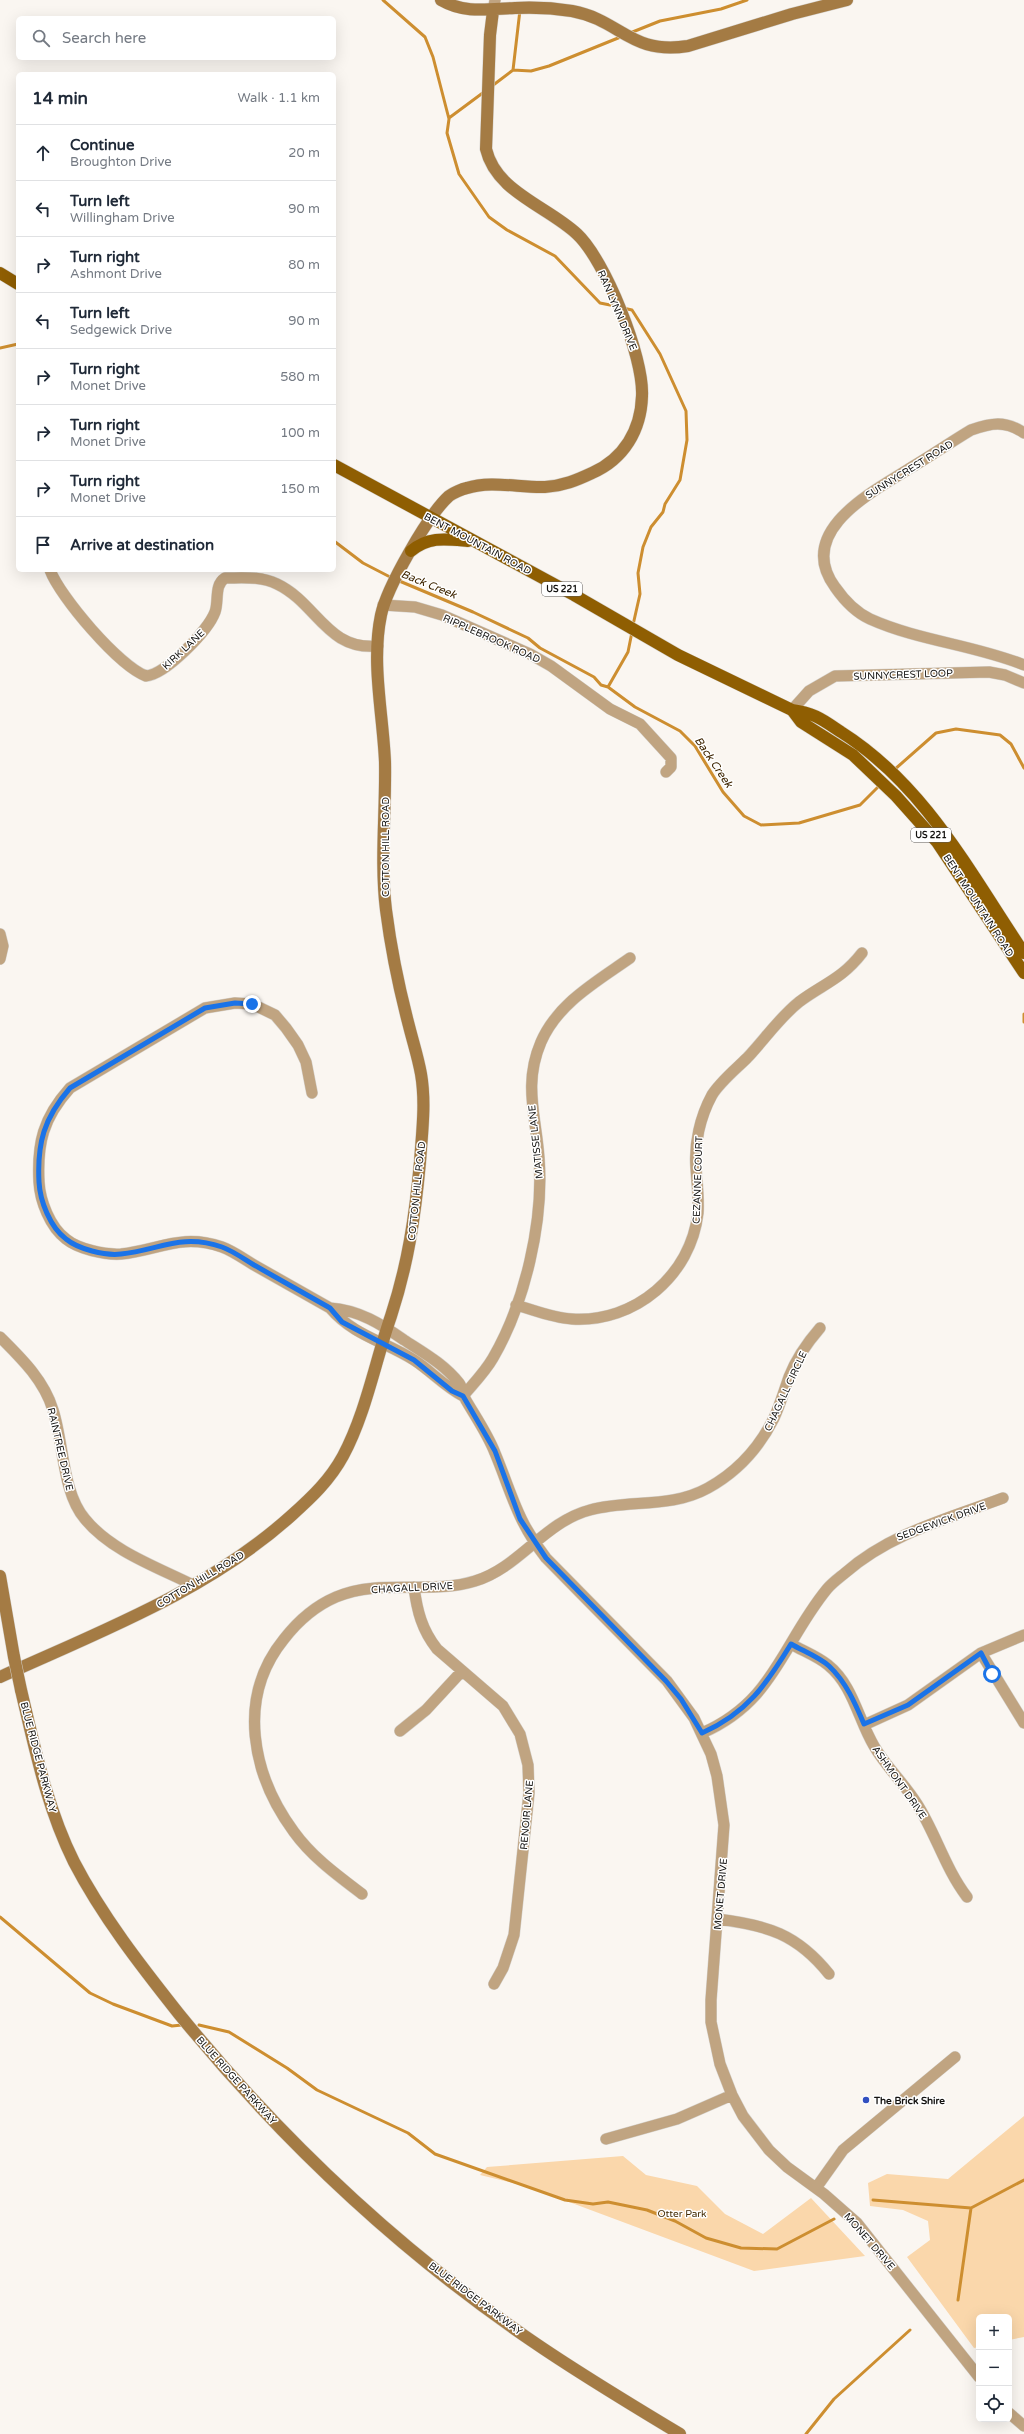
<!DOCTYPE html>
<html lang="en">
<head>
<meta charset="utf-8">
<style>
	body { margin:0; font-family:"Varela Round",sans-serif; background:#f2f2f3; color:#1f2937 }
	.controls { position:absolute; right:12px; bottom:12px; display:grid; overflow:hidden; border-radius:6px; box-shadow:0 4px 16px #0002 }
	.controls button { width:36px; height:36px; display:grid; place-items:center; padding:0; border:0; border-bottom:1px solid #e0e1e3; background:#fff; color:#1f2937; font:20px sans-serif }
	.stop { position:absolute; width:12px; height:12px; margin:-9px; border:3px solid #1a73e8; border-radius:50%; background:#fff }
	.stop.end { background:#1a73e8; border-color:#fff; box-shadow:0 1px 4px #0008 }
	.list { margin:0; padding:0; list-style:none }
	h2 { display:flex; justify-content:space-between; align-items:center; height:52px; margin:0; padding:0 16px; font-size:17px }
	h2 small { font-size:13px; font-weight:400; color:#747a83 }
	.list li { display:grid; grid-template-columns:26px 1fr auto; gap:12px; align-items:center; box-sizing:border-box; height:56px; padding:0 16px; border-top:1px solid #e0e1e3 }
	.list b { display:block; font-size:15px; white-space:nowrap }
	.list p { margin:0; font-size:13px; white-space:nowrap; color:#747a83 }
	.list em { font-size:13px; font-style:normal; color:#747a83 }
	.icon { flex:none; width:22px; height:22px; fill:none; stroke:currentColor; stroke-width:2; stroke-linecap:round; stroke-linejoin:round }
	.map { position:relative; flex:none; width:1024px; height:2434px; overflow:hidden }
	.search { position:absolute; background:#fff; box-shadow:0 4px 16px #0002; left:16px; top:16px; width:320px; height:44px; display:flex; align-items:center; gap:10px; box-sizing:border-box; padding:0 14px; border-radius:6px; color:#747a83; font-size:15px }
	.panel { position:absolute; background:#fff; box-shadow:0 4px 16px #0002; left:16px; top:72px; width:320px; height:500px; border-radius:6px }
	.map>svg:first-child { display:block }
	.green { fill:#fad7ab }
	.lines { fill:none; stroke-linecap:round; stroke-linejoin:round }
	.stream { stroke:#cd8e30; stroke-width:3 }
	.street-casing { stroke:#d5d2cd; stroke-width:12 }
	.secondary-casing { stroke:#d5d2cd; stroke-width:13 }
	.primary-casing { stroke:#d5d2cd; stroke-width:13 }
	.street { stroke:#c0a481; stroke-width:11 }
	.secondary { stroke:#a47b44; stroke-width:12 }
	.primary { stroke:#8f5e02; stroke-width:12 }
	.secondary-bridge-casing { stroke:#d5d2cd; stroke-width:13; stroke-linecap:butt }
	.secondary-bridge { stroke:#a47b44; stroke-width:12 }
	.route { stroke:#1a73e8; stroke-width:5 }
	.poi-dot { fill:#314fc0; stroke:#fff; stroke-width:1.5 }
	.labels { text-anchor:middle; stroke-width:3; stroke-linejoin:round; paint-order:stroke }
	.shield { fill:#fff; stroke:#5a5958; stroke-width:1 }
	.shield-label { font-size:9px; font-weight:bold; fill:#131210 }
	.street-label { font-size:10px; fill:#131210; stroke:#fff }
	.poi-label { font-size:10px; font-weight:bold; fill:#131210; stroke:#fff; text-anchor:start }
	.park-label { font-size:10px; fill:#442b03; stroke:#fff }
	.water-label { font-size:11px; font-style:italic; fill:#3e2500; stroke:#fff }
</style>
</head>
<body>
<div class="map">
<svg width="1024" height="2434" viewBox="0 0 1024 2434">
	<rect width="100%" height="100%" fill="#faf6f1"/>
	<path class="green" d="M1024,2116V2337L1009,2340V2317H979V2347L974,2348L907,2257L930,2240L928,2221L903,2210L870,2206L868,2183L887,2174L948,2179Z
		M623,2156L646,2175L697,2186L725,2214L763,2234L811,2198L865,2256L754,2271L529,2187L480,2175L487,2167Z"/>
	<g class="lines">
		<path class="stream" d="M383,0L425,37L433,57L449,119L447,133L459,174L489,217L507,230L555,256L600,303L615,306
			M630,33L660,21L721,9L747,0
			M513,70L520,10
			M492,86L513,70L531,71L549,66L623,36
			M449,118L484,92
			M623,308L632,310L660,354L686,411L687,440L680,480L665,504L663,512L651,527L643,547L638,573L640,594L633,625
			M0,348L18,344
			M334,541L363,563L392,578
			M397,580L473,612L528,638L540,648L594,677L601,685L608,687L635,707L680,731L695,746L723,792L744,816L761,825L799,823L860,805L881,784
			M608,687L628,652L632,632
			M894,770L936,733L956,729L1000,735L1011,744L1024,768
			M1024,1014V1022
			M0,1917L90,1993L113,2004L172,2026L182,2025
			M199,2025L229,2032L287,2068L317,2090L408,2133L435,2154L565,2200L593,2204L608,2202L647,2210L675,2221L706,2238L741,2248L777,2249L834,2219
			M873,2200L971,2208
			M958,2300L971,2208L1024,2180
			M806,2434L834,2399L910,2330"/>
		<defs>
			<path id="street" d="M493,11L495,0
				M1024,433C1005,420 991,423 971,430C951,442 932,455 912,467C874,491 794,531 835,587C844,600 855,612 870,619C919,641 975,645 1024,665
				M50,570C60,597 119,666 146,676C166,674 208,631 215,612C219,601 214,585 225,578C243,578 260,576 277,584C317,603 327,651 378,646
				M383,605L415,607L442,615L530,654L551,666L610,709L640,724L671,758V767L666,772
				M792,710L809,691L835,676L989,672L1005,675L1024,683
				M0,934L3,946L0,959
				M312,1093L306,1062L298,1045L286,1028L275,1015L252,1004L235,1003L205,1008L70,1088C43,1118 37,1143 39,1182C40,1201 50,1227 66,1239C78,1249 105,1255 121,1254C159,1250 181,1233 222,1247C233,1251 244,1259 254,1265C279,1279 305,1294 330,1308C354,1336 384,1341 414,1360C431,1371 445,1387 463,1396
				M516,1305C534,1310 553,1318 572,1319C635,1323 691,1275 698,1213C699,1198 697,1183 696,1168C694,1144 700,1117 712,1095C720,1082 736,1069 747,1058C765,1039 779,1018 799,1002C823,984 842,979 862,953
				M330,1308C359,1310 381,1324 404,1340C424,1353 444,1364 459,1383C463,1388 463,1396 467,1402C477,1419 488,1435 495,1453C512,1494 517,1521 546,1558L667,1681L694,1718L711,1754L717,1776L724,1825L711,2000V2022L720,2064L732,2095L743,2116L769,2150L787,2167L824,2194L857,2223L979,2377
				M0,1337C21,1358 44,1380 53,1410C64,1444 62,1492 85,1519C111,1551 157,1567 193,1585
				M463,1396C473,1384 485,1372 493,1358C525,1303 544,1221 539,1158C536,1116 523,1084 541,1042C558,1003 596,982 630,958
				M414,1587C417,1611 422,1630 437,1649L503,1706L520,1734L528,1765L529,1793L514,1935L503,1968L494,1984
				M791,1644C803,1651 817,1656 828,1665C853,1685 858,1719 874,1746C886,1767 904,1783 917,1804C936,1834 945,1868 967,1897
				M981,1653L1024,1723
				M864,1725L908,1705L981,1653L1024,1635
				M400,1731L426,1710L462,1671
				M702,1733C774,1702 782,1644 827,1589C832,1583 839,1578 845,1573C891,1533 947,1519 1003,1498
				M362,1894C337,1875 312,1857 294,1832C252,1775 236,1698 284,1639C298,1621 315,1606 336,1597C381,1578 430,1595 475,1581C519,1568 544,1522 590,1510C630,1499 670,1509 708,1488C737,1472 759,1448 774,1418C780,1405 784,1391 789,1377C796,1359 807,1343 820,1328
				M717,1919C767,1925 797,1934 829,1974
				M606,2139L677,2119L732,2095
				M816,2188L843,2150L955,2057
				M1009,2413L1024,2426"/>
			<path id="secondary" d="M441,0C465,14 488,9 515,8C534,7 553,8 572,11C621,20 630,55 688,46L792,14L847,0
				M0,1576L14,1657
				M0,1677C101,1631 208,1591 292,1515C312,1497 330,1480 343,1456C366,1413 375,1362 391,1316C408,1264 415,1217 420,1162C422,1132 426,1103 421,1074C418,1057 413,1042 409,1026C399,988 391,949 386,910C380,861 386,812 385,762C383,714 371,663 381,615C387,587 428,515 449,496C453,493 462,489 467,488C491,480 520,488 545,487C563,486 577,480 592,473C624,459 641,430 642,396C644,357 605,260 577,234C547,206 496,192 486,149L490,35L493,11
				M21,1690C35,1749 47,1808 74,1862C102,1916 141,1966 179,2014C280,2138 400,2251 532,2341C580,2374 630,2404 680,2434"/>
			<path id="primary" d="M0,273L18,284
				M334,465L574,595L678,655L792,710C815,713 823,720 841,732C925,785 970,873 1024,953
				M411,551C429,536 446,539 468,541
				M792,710L801,722L853,755L896,796L937,842L1024,973"/>
		</defs>
		<use href="#street" class="street-casing"/>
		<use href="#secondary" class="secondary-casing"/>
		<use href="#primary" class="primary-casing"/>
		<use href="#street" class="street"/>
		<use href="#secondary" class="secondary"/>
		<use href="#primary" class="primary"/>
		<defs>
			<path id="secondary-bridge" d="M14,1657L21,1690"/>
		</defs>
		<use href="#secondary-bridge" class="secondary-bridge-casing"/>
		<use href="#secondary-bridge" class="secondary-bridge"/>
	</g>
	<g class="lines">
		<path class="route" d="M252,1004L235,1003L205,1008L70,1088C44,1118 37,1143 39,1182C40,1201 50,1227 66,1239C78,1249 105,1256 121,1254C159,1250 181,1233 222,1247C233,1251 244,1259 254,1265C279,1279 305,1294 330,1308L342,1322L414,1360L452,1391L463,1396L495,1451L520,1519L546,1558L666,1681L681,1699L702,1733C747,1713 766,1685 791,1644C803,1651 819,1657 829,1666C846,1682 855,1703 864,1724L908,1705L981,1653L992,1674"/>
	</g>
	<circle class="poi-dot" cx="866" cy="2100" r="4"/>
	<g class="labels">
		<g class="shield">
			<rect x="542" y="582" width="40" height="14" rx="3"/>
			<rect x="911" y="828" width="40" height="14" rx="3"/>
		</g>
		<g class="shield-label">
			<text x="562" y="592">US 221</text>
			<text x="931" y="838">US 221</text>
		</g>
		<g class="street-label">
			<text transform="translate(618 310) rotate(67)" y="4">RAN LYNN DRIVE</text>
			<text transform="translate(909 469) rotate(-32)" y="4">SUNNYCREST ROAD</text>
			<text transform="translate(478 543) rotate(28)" y="4">BENT MOUNTAIN ROAD</text>
			<text transform="translate(492 638) rotate(24)" y="4">RIPPLEBROOK ROAD</text>
			<text transform="translate(183 649) rotate(-43)" y="4">KIRK LANE</text>
			<text transform="translate(903 674) rotate(-2)" y="4">SUNNYCREST LOOP</text>
			<text transform="translate(385 847) rotate(-90)" y="4">COTTON HILL ROAD</text>
			<text transform="translate(979 905) rotate(57)" y="4">BENT MOUNTAIN ROAD</text>
			<text transform="translate(535 1142) rotate(-96)" y="4">MATISSE LANE</text>
			<text transform="translate(697 1180) rotate(-88)" y="4">CEZANNE COURT</text>
			<text transform="translate(416 1191) rotate(-84)" y="4">COTTON HILL ROAD</text>
			<text transform="translate(785 1391) rotate(-65)" y="4">CHAGALL CIRCLE</text>
			<text transform="translate(61 1449) rotate(77)" y="4">RAINTREE DRIVE</text>
			<text transform="translate(941 1521) rotate(-20)" y="4">SEDGEWICK DRIVE</text>
			<text transform="translate(200 1579) rotate(-31)" y="4">COTTON HILL ROAD</text>
			<text transform="translate(412 1587) rotate(-3)" y="4">CHAGALL DRIVE</text>
			<text transform="translate(39 1757) rotate(75)" y="4">BLUE RIDGE PARKWAY</text>
			<text transform="translate(900 1782) rotate(55)" y="4">ASHMONT DRIVE</text>
			<text transform="translate(526 1815) rotate(-85)" y="4">RENOIR LANE</text>
			<text transform="translate(720 1894) rotate(-85)" y="4">MONET DRIVE</text>
			<text transform="translate(237 2080) rotate(48)" y="4">BLUE RIDGE PARKWAY</text>
			<text transform="translate(870 2241) rotate(49)" y="4">MONET DRIVE</text>
			<text transform="translate(476 2298) rotate(37)" y="4">BLUE RIDGE PARKWAY</text>
		</g>
		<g class="poi-label">
			<text x="874" y="2104">The Brick Shire</text>
		</g>
		<g class="park-label">
			<text x="682" y="2217">Otter Park</text>
		</g>
		<g class="water-label">
			<text transform="translate(429 584) rotate(22)" y="4">Back Creek</text>
			<text transform="translate(714 762) rotate(56)" y="4">Back Creek</text>
		</g>
	</g>
</svg>
<div class="controls">
<button>+</button>
<button>−</button>
<button><svg class="icon" aria-label="locate" viewBox="0 0 24 24"><circle cx="12" cy="12" r="6"/><path d="M12 2v4M12 18v4M2 12h4M18 12h4"/></svg></button>
</div>
<div class="stop" style="left:992px;top:1674px"></div>
<div class="stop end" style="left:252px;top:1004px"></div>
<div class="search"><svg class="icon" aria-label="search" viewBox="0 0 24 24"><circle cx="10" cy="10" r="6"/><path d="M15 15l6 6"/></svg>Search here</div>
<section class="panel">
<h2>14 min<small>Walk · 1.1 km</small></h2>
<ul class="list">
<li><svg class="icon" aria-label="ahead" viewBox="0 0 24 24"><path d="M12 20V5M6 11l6-6 6 6"/></svg><div><b>Continue</b><p>Broughton Drive</p></div><em>20 m</em></li>
<li><svg class="icon" aria-label="left" viewBox="0 0 24 24"><path d="M17 20v-9H6M10 6l-5 5 5 5"/></svg><div><b>Turn left</b><p>Willingham Drive</p></div><em>90 m</em></li>
<li><svg class="icon" aria-label="right" viewBox="0 0 24 24"><path d="M7 20v-9h11M14 6l5 5-5 5"/></svg><div><b>Turn right</b><p>Ashmont Drive</p></div><em>80 m</em></li>
<li><svg class="icon" aria-label="left" viewBox="0 0 24 24"><path d="M17 20v-9H6M10 6l-5 5 5 5"/></svg><div><b>Turn left</b><p>Sedgewick Drive</p></div><em>90 m</em></li>
<li><svg class="icon" aria-label="right" viewBox="0 0 24 24"><path d="M7 20v-9h11M14 6l5 5-5 5"/></svg><div><b>Turn right</b><p>Monet Drive</p></div><em>580 m</em></li>
<li><svg class="icon" aria-label="right" viewBox="0 0 24 24"><path d="M7 20v-9h11M14 6l5 5-5 5"/></svg><div><b>Turn right</b><p>Monet Drive</p></div><em>100 m</em></li>
<li><svg class="icon" aria-label="right" viewBox="0 0 24 24"><path d="M7 20v-9h11M14 6l5 5-5 5"/></svg><div><b>Turn right</b><p>Monet Drive</p></div><em>150 m</em></li>
<li><svg class="icon" aria-label="arrive" viewBox="0 0 24 24"><path d="M6 21V4h12l-3 4 3 4H6"/></svg><div><b>Arrive at destination</b></div></li>
</ul>
</section>
</div>
</body>
</html>
